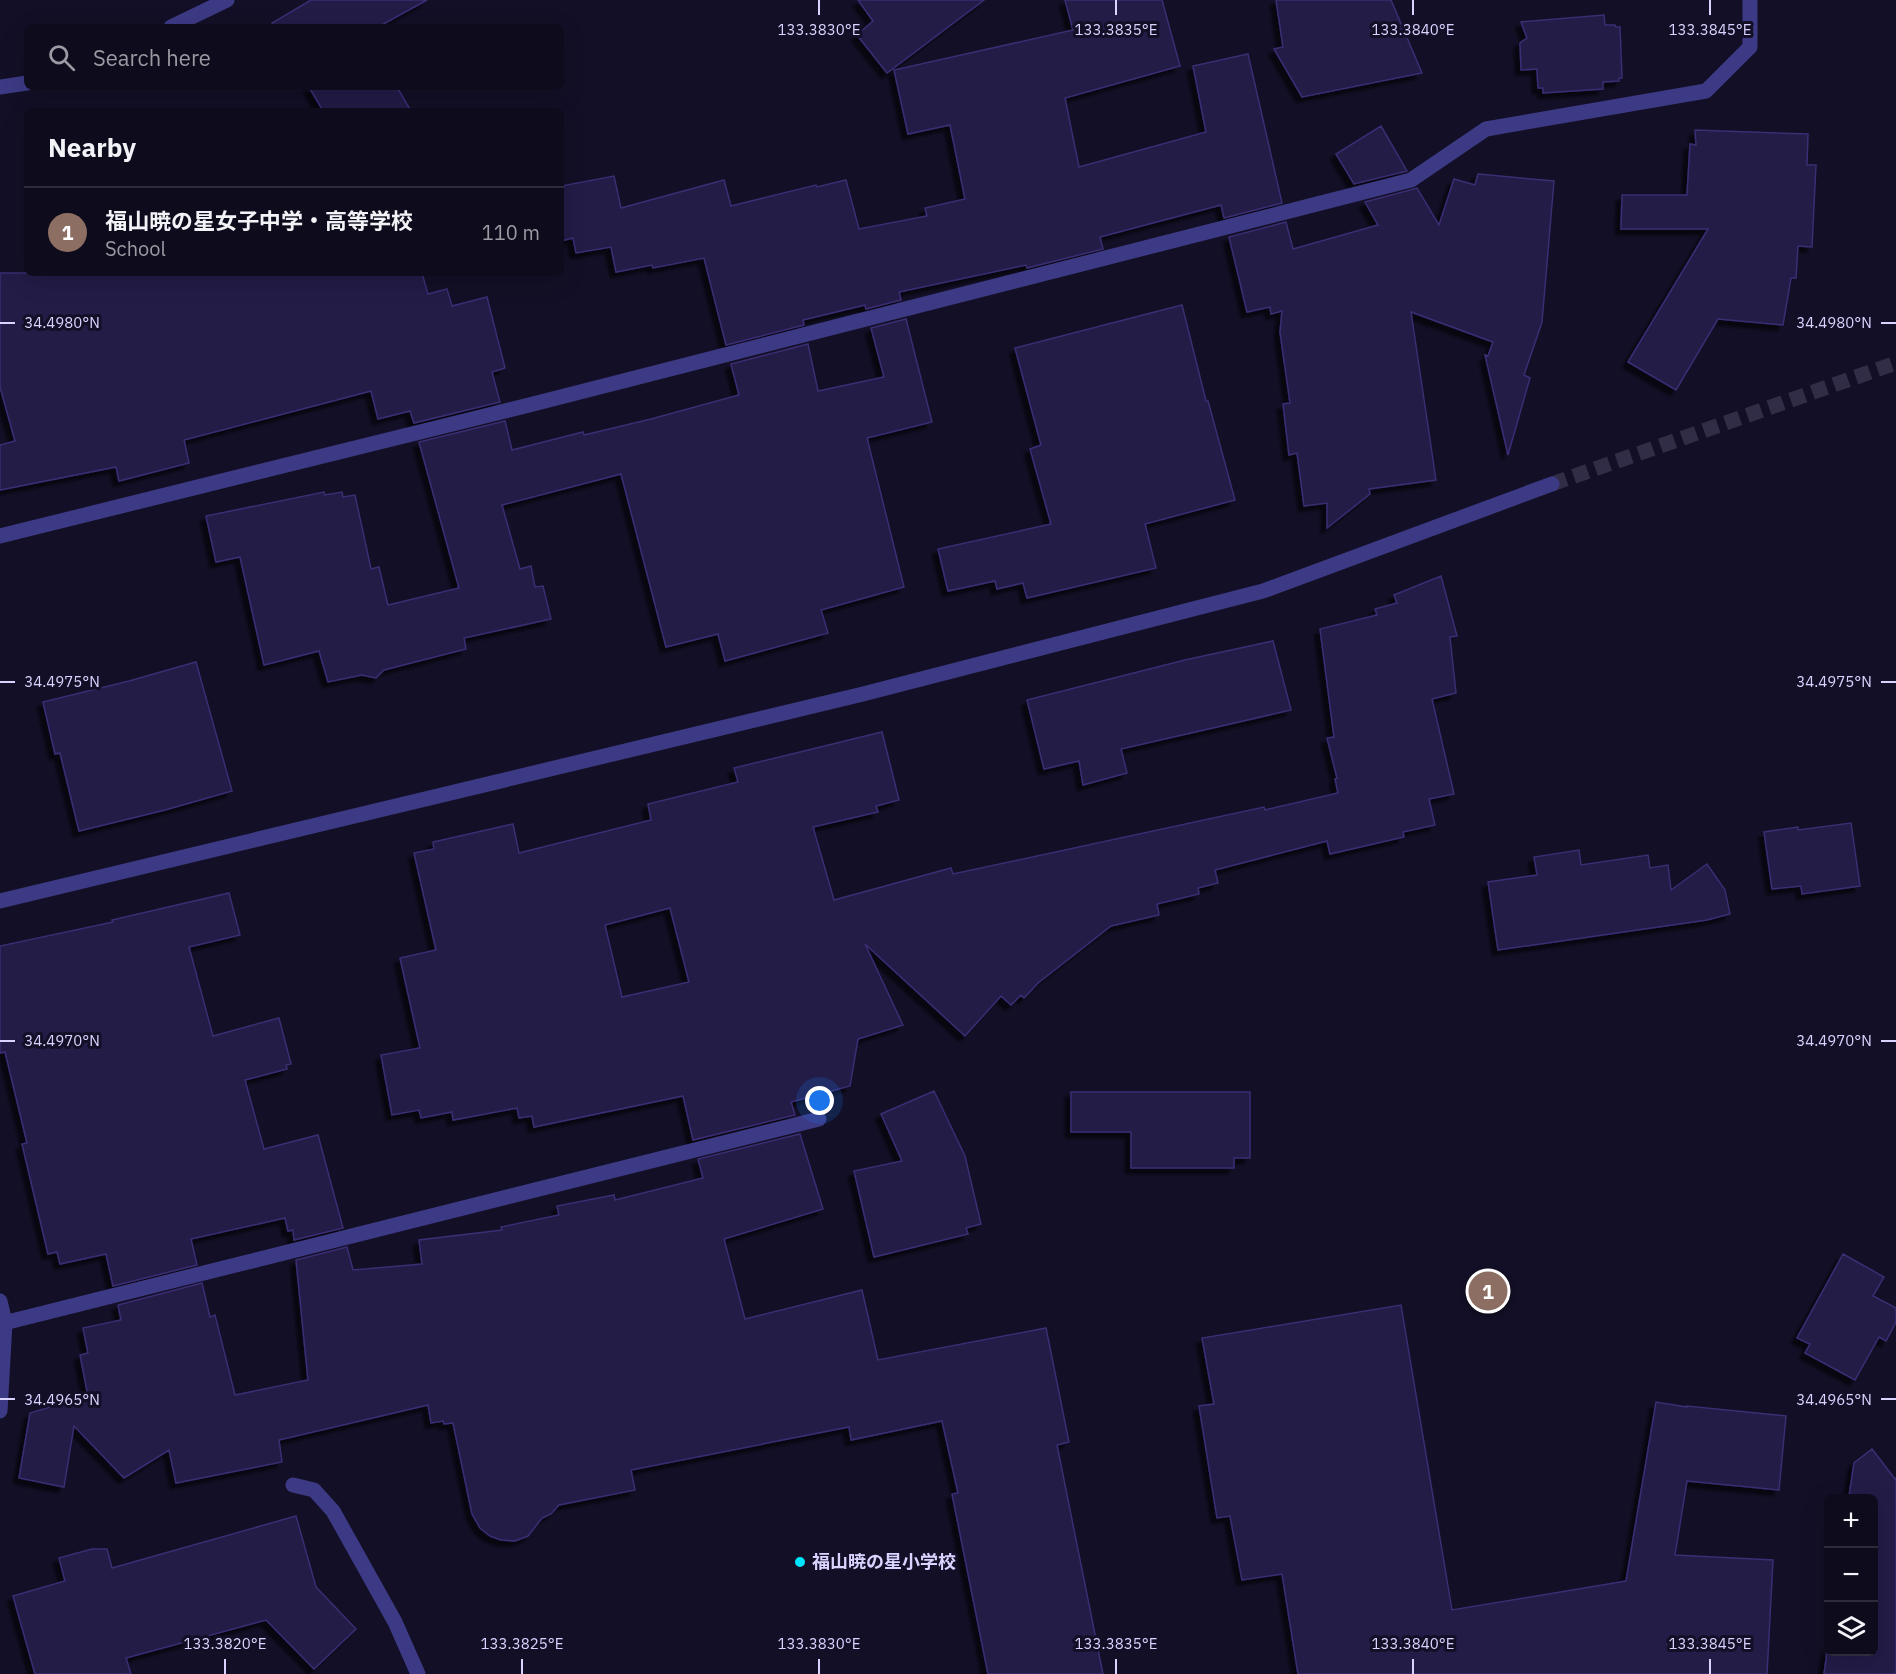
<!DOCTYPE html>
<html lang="en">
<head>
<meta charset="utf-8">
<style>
	body { margin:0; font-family:"IBM Plex Sans","Noto Sans JP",sans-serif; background:#171425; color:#f1f3f6 }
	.controls { position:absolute; right:18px; bottom:18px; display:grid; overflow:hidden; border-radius:9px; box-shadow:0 6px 24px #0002 }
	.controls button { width:54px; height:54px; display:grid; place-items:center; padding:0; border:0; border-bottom:2px solid #2e2b3b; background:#0e0b1c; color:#f1f3f6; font:30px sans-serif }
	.you { position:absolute; left:820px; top:1101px; width:21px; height:21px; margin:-15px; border:4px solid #fff; border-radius:50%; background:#1a73e8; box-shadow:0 0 0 9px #1a73e833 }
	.badge { display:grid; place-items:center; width:39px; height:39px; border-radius:50%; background:#00e5ff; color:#fff; font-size:20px; font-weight:700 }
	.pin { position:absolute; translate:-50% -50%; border:3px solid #fff; box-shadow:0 2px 6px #0006 }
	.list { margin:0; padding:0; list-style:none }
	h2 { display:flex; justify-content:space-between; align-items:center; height:78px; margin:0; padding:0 24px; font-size:26px }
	h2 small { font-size:20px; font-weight:400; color:#9b9ba3 }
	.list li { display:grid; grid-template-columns:39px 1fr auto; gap:18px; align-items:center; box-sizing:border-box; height:90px; padding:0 24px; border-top:2px solid #2e2b3b }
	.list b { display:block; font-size:22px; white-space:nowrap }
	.list p { margin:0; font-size:20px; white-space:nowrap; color:#9b9ba3 }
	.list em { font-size:20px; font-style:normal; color:#9b9ba3 }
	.icon { flex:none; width:33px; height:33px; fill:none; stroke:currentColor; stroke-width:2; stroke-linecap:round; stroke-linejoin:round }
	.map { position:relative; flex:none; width:1896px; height:1674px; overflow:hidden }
	.search { position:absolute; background:#0e0b1c; box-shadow:0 6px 24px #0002; left:24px; top:24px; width:540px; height:66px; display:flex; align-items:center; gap:15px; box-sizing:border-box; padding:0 21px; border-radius:9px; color:#9b9ba3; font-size:22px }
	.panel { position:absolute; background:#0e0b1c; box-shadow:0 6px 24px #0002; left:24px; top:108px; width:540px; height:168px; border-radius:9px }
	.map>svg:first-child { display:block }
	.building { fill:#241b47; stroke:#3b2d73; stroke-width:1.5; fill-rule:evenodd; filter:url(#shadow) }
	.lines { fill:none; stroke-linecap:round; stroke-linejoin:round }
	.minor-tunnel { stroke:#312d47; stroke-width:15; stroke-dasharray:15 8; stroke-linecap:butt }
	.minor { stroke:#3d3a85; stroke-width:15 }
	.ticks { fill:none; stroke:#d9d4ff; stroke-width:2 }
	.poi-dot { fill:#00e5ff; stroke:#130f26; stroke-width:2 }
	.labels { text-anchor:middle; stroke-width:6; stroke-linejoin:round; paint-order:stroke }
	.poi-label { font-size:18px; font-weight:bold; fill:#d9d4ff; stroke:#130f26; text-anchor:start }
	.ticks-label { font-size:15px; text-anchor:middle; fill:#d9d4ff; stroke:#130f26; stroke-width:6; stroke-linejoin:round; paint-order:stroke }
</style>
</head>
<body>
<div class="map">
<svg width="1896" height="1674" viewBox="0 0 1896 1674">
	<defs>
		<filter id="shadow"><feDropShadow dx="-5.5" dy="5.5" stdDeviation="1.5" flood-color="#0009"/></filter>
	</defs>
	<rect width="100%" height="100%" fill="#130f26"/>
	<path class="building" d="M311,0H427L378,27H274L272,23Z
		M858,0H984L887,73L857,35L873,21Z
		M1065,0H1162L1180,66L1065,98L1079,167L1206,132L1193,66L1248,54L1282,203L1224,218L1221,205L1100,237L1103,249L1027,268L1026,265L899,292L901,300L866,309L865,305L803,320L804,325L726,345L704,258L653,268L652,265L616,272L611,247L576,253L573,238L561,241V186L614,176L621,208L724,180L731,206L816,185L817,187L846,180L859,229L927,216L925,208L965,199L950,125L908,134L894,70L1073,30Z
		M1276,0H1391L1422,73L1302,97L1274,49L1283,47Z
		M1604,15L1605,25H1615L1616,27H1620L1622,78H1619V81L1603,82V89L1543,93V88H1538L1537,69L1521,70L1520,43L1527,38L1521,22Z
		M309,87H397L411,111H323Z
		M1381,126L1407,171L1354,184L1336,154Z
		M1695,130L1808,134L1807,165H1816L1812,247L1798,246L1796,278H1791L1783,325L1718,319L1676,390L1628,362L1708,229H1621L1622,195H1687L1690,144L1696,145Z
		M1478,174L1554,181L1542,322L1524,375L1530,378L1508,455L1485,355L1488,356L1493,342L1411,312L1436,480L1369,489L1370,494L1327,528V503L1304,506L1297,453L1289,455L1283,404L1290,403L1280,332L1282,311L1271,314L1270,307L1247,312L1229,237L1286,222L1293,249L1378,225L1365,202L1417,188L1439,225L1454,179L1475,185Z
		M0,273H422L428,294L447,289L452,306L487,297L505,368L492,372L500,402L414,423L410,411L378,419L371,391L184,440L189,463L119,481L116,467L0,490V445L15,441L0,387Z
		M1182,305L1206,401H1208L1235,500L1145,524L1156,568L1027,598L1023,583L997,589L995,581L948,591L938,549L1051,524L1030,449L1041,445L1015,348Z
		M906,319L932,422L867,438L904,587L821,610L828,633L725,661L718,634L666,647L621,474L502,505L520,569L531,566L535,587L543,586L551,619L464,638L466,649L384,670L376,678L362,675L328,682L319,651L264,665L240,557L216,562L206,516L324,492L325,495L342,492L343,497L355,495L371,569L379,567L388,605L459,588L419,442L505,421L512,450L583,432L584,435L651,419L739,395L731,364L808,344L818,391L884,377L871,328Z
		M1441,576L1457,636L1450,637L1456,693L1432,699L1454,794L1429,799L1435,825L1403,832L1404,837L1330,854L1327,841L1215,870L1218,883L1198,888L1199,894L1157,904L1159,915L1111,926L1038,983L1024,998L1021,995L1011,1005L1001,996L965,1036L865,944L903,1025L858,1039L850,1086L791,1102L795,1115L693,1140L683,1096L534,1127L532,1116L519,1118L517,1108L453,1120L452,1112L421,1118L419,1110L392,1115L381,1055L420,1048L400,958L436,950L414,853L434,849L433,842L513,824L519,853L651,820L648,804L738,782L734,768L882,732L899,800L876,806L878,812L813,827L834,900L951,868L953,874L1264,807L1265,810L1338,793L1335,779L1337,778L1327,738L1334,737L1320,629L1377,615L1375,609L1397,603L1394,595ZM670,908L689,982L622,997L605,925Z
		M1273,641L1291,710L1121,749L1127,773L1083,785L1079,761L1044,769L1027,700L1185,660Z
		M196,662L232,791L165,810L79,831L60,753L55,754L43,702L129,681Z
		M1851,823L1860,886L1802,894L1801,886L1772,889L1764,832L1798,827V830Z
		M1579,850L1581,865L1648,855L1650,868L1668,865L1671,890L1707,864L1725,890L1730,914L1707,920L1498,950L1488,882L1537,875L1534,857Z
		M229,893L240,935L189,947L213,1036L279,1018L291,1064L286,1065L287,1069L245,1080L264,1149L318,1135L343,1228L294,1240L293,1230L288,1231L285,1218L191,1239L197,1265L113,1286L106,1254L60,1264L57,1252L48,1254L22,1144L27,1143L5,1052L0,1053V946L113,922L112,920Z
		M934,1091L965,1156L981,1224L966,1228L968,1234L874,1257L854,1171L902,1161L881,1114Z
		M1071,1092H1250V1158H1234V1168H1131V1132H1071Z
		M800,1134L823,1209L724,1239L745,1319L862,1290L878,1360L1046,1328L1069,1442L1057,1445L1103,1674H988L952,1494L958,1493L942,1421L851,1440L849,1427L631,1470L635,1490L559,1505L551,1514L542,1518L528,1536L515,1541L501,1540L490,1536L480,1528L472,1514L453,1423L444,1424L443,1421L431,1423L428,1405L279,1440L282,1462L176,1483L169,1450L124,1478L74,1426L64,1487L19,1478L30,1413L88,1396L80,1355L88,1353L83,1328L121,1320L118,1305L202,1283L210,1317L215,1315L235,1395L308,1380L296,1260L347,1247L353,1270L422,1264L419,1240L502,1230L501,1227L559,1215L557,1206L614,1195L615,1200L703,1178L698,1159Z
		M1843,1254L1884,1277L1873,1296L1896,1308V1322L1886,1341L1879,1337L1855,1380L1805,1353L1810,1344L1797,1338Z
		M1401,1305L1452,1610L1626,1581L1656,1402L1687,1407V1406L1786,1416L1779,1490L1687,1481L1675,1555L1773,1560L1767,1674H1298L1282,1574L1242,1580L1230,1516L1217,1518L1199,1406L1214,1404L1202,1338Z
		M1872,1449L1895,1479L1896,1478V1674H1824L1828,1645V1652H1874V1498L1849,1496L1854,1463Z
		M296,1516L316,1587L356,1629L314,1669L266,1620L126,1658L131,1674H35L13,1596L65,1581L59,1558L92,1549H107L112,1568Z"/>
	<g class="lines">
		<path class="minor-tunnel" d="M1552,484L1896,363"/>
		<path class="minor" d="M171,27L227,0
			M0,87L27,83
			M0,536L537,403L1411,180L1486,129L1706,91L1750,47V0
			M0,901L863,694L1263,591L1552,484
			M0,1301L5,1323L0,1411
			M0,1324L819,1119
			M293,1485L314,1490L333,1511L395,1622L418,1674"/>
	</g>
	<path class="ticks" d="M819,0V15M1116,0V15M1413,0V15M1710,0V15M0,323H15M1881,323H1896M0,682H15M1881,682H1896M0,1041H15M1881,1041H1896M0,1399H15M1881,1399H1896M225,1659V1674M522,1659V1674M819,1659V1674M1116,1659V1674M1413,1659V1674M1710,1659V1674"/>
	<circle class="poi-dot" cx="800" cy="1562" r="6"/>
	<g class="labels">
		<g class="poi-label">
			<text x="812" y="1568">福山暁の星小学校</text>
		</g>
	</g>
	<g class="ticks-label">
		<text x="819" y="35">133.3830°E</text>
		<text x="1116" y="35">133.3835°E</text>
		<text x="1413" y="35">133.3840°E</text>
		<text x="1710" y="35">133.3845°E</text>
		<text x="62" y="328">34.4980°N</text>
		<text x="1834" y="328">34.4980°N</text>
		<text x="62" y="687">34.4975°N</text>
		<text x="1834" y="687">34.4975°N</text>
		<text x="62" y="1046">34.4970°N</text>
		<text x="1834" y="1046">34.4970°N</text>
		<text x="62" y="1405">34.4965°N</text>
		<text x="1834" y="1405">34.4965°N</text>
		<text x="225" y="1649">133.3820°E</text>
		<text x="522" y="1649">133.3825°E</text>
		<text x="819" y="1649">133.3830°E</text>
		<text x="1116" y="1649">133.3835°E</text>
		<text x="1413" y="1649">133.3840°E</text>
		<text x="1710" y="1649">133.3845°E</text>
	</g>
</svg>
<div class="controls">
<button>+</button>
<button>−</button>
<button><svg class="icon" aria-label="layers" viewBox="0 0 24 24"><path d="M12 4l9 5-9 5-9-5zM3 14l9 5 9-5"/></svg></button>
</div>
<div class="you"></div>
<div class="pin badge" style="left:1488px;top:1291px;background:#8d6e63">1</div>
<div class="search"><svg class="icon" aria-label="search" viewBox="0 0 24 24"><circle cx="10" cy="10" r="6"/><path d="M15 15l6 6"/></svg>Search here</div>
<section class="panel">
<h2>Nearby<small></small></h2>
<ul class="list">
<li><span class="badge" style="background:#8d6e63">1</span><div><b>福山暁の星女子中学・高等学校</b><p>School</p></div><em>110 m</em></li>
</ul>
</section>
</div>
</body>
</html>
